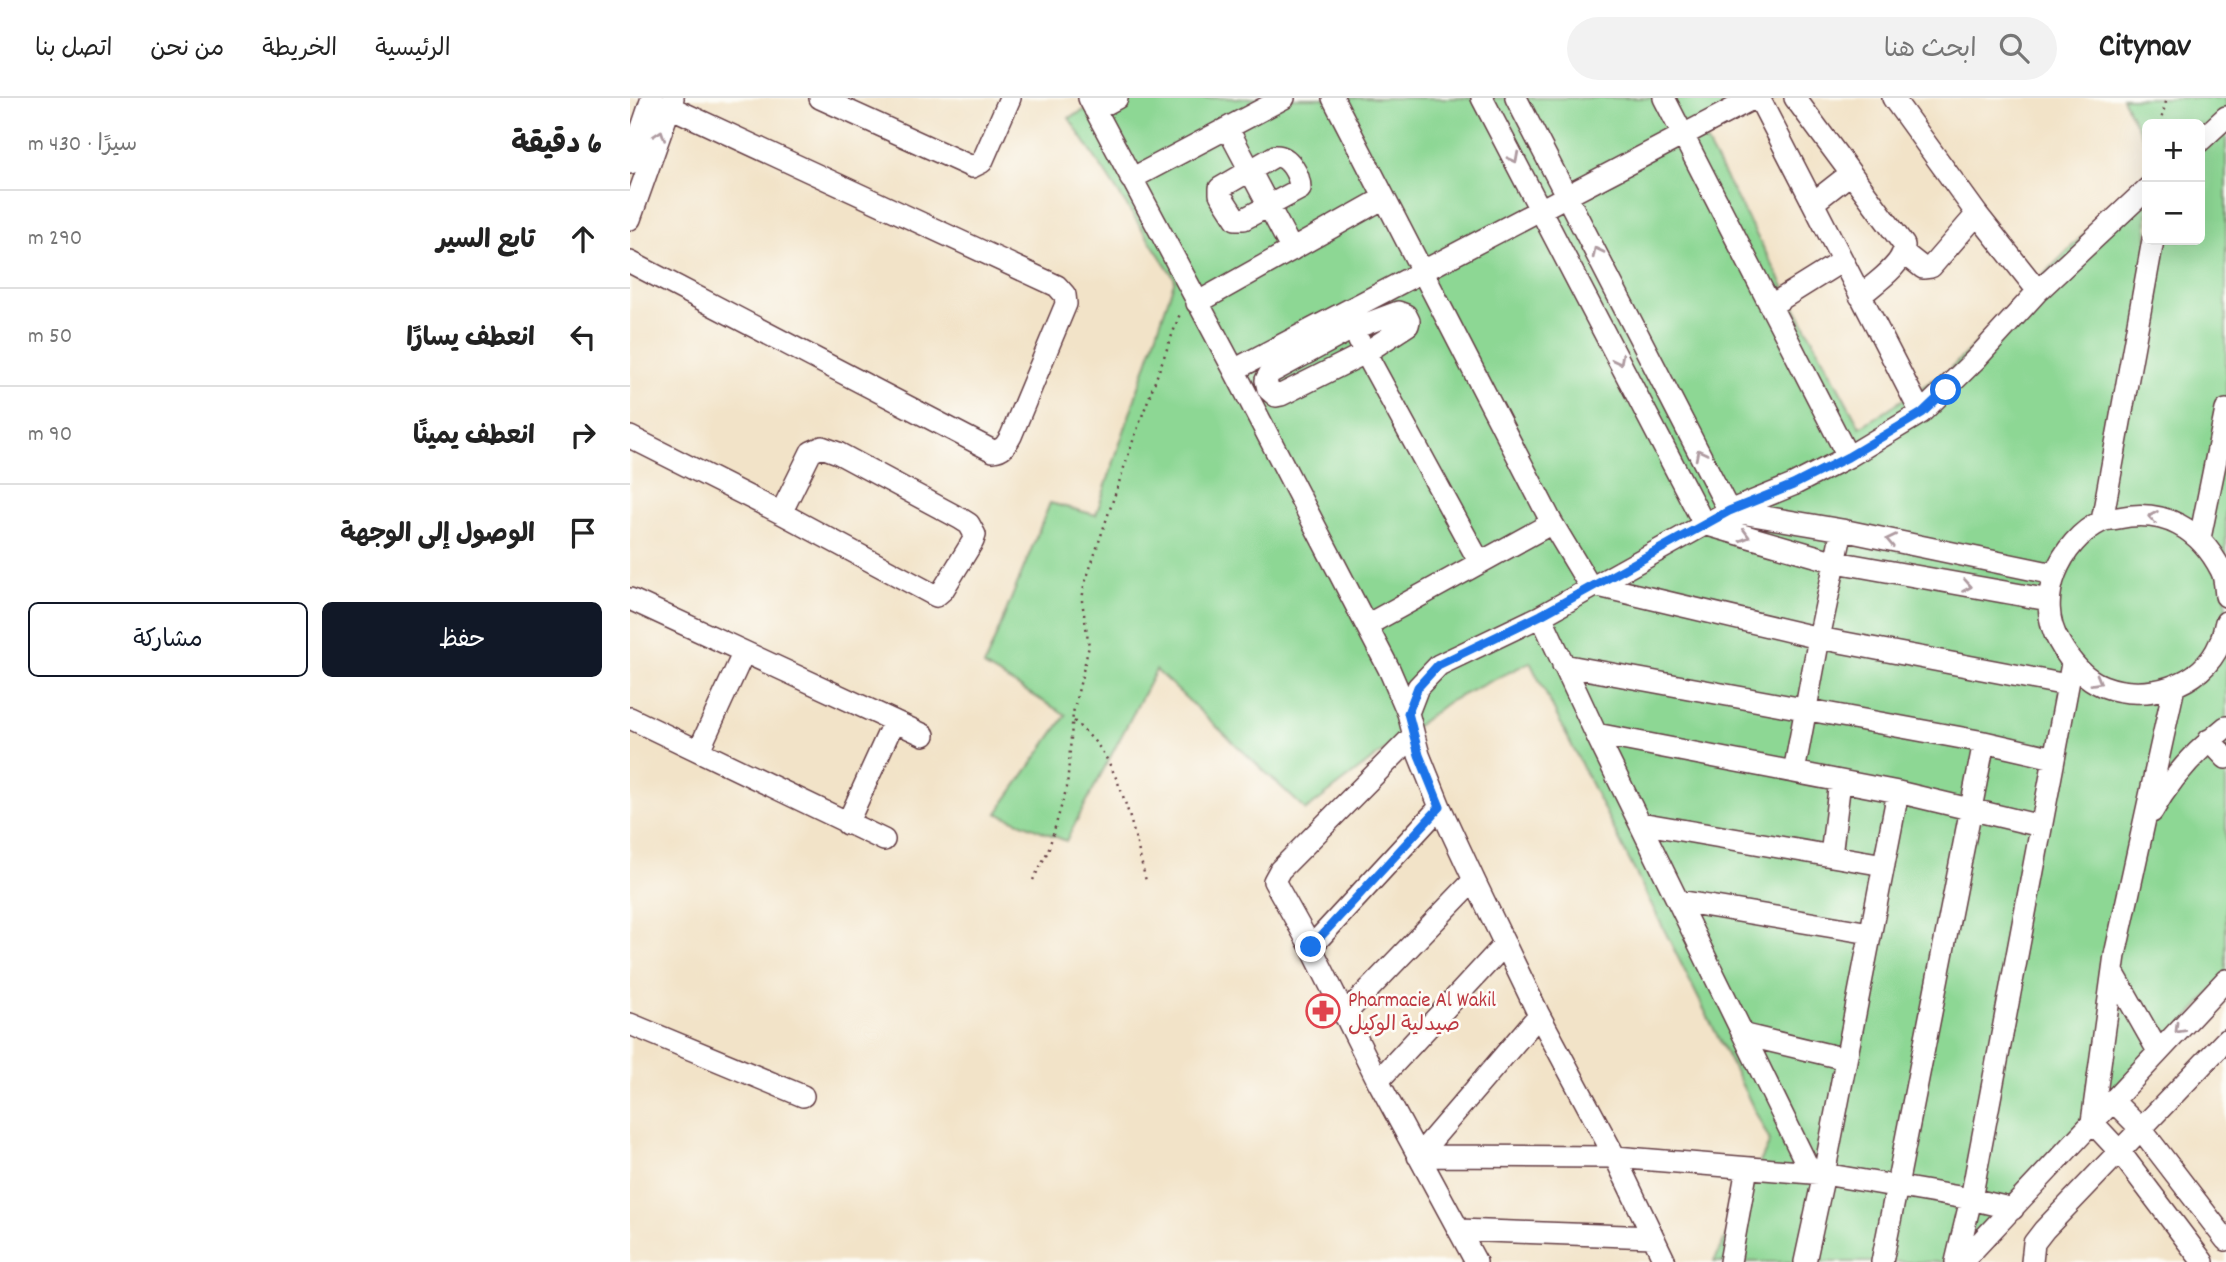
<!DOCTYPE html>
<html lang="ar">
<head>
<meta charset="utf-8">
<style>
	body { margin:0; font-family:Dekko,"Playpen Sans Arabic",sans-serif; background:#f2f2f2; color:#222; direction:rtl }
	.controls { position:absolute; right:21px; top:21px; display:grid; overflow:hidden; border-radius:10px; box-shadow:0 7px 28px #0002 }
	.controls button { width:63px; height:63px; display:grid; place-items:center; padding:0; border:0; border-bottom:2px solid #e0e0e0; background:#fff; color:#222; font:35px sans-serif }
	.stop { position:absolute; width:21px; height:21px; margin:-16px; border:5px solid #1a73e8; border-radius:50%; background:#fff }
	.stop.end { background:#1a73e8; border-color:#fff; box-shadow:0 2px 7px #0008 }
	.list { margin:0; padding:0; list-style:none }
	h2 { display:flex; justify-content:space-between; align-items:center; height:91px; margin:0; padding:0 28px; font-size:30px }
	h2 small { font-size:23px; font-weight:400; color:#767676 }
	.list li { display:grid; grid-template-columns:46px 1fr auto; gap:21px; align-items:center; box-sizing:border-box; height:98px; padding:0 28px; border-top:2px solid #e0e0e0 }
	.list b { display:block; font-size:26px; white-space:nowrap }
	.list em { font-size:23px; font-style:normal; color:#767676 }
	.actions { display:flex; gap:14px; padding:21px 28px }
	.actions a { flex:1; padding:16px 0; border:2px solid #111827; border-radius:10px; text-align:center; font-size:24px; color:#111827 }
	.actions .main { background:#111827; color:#fff }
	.icon { flex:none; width:38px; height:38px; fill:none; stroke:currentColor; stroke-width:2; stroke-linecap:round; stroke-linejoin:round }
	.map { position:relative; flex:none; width:1596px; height:1164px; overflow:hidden; direction:ltr }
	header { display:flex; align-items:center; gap:42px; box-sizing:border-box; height:98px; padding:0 35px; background:#fff; border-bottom:2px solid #e0e0e0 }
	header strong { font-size:33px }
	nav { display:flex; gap:38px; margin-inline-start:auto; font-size:24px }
	.search { width:490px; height:63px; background:#f2f2f2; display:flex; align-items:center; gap:18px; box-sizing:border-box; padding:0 24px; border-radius:38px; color:#767676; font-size:26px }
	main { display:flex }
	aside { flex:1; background:#fff }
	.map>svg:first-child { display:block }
	.green { fill:#8dd794; stroke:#6c7b60; stroke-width:2 }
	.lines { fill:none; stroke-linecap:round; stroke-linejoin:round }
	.minor-casing { stroke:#633c43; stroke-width:24 }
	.path { stroke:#633c43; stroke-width:2.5; stroke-dasharray:2 5; stroke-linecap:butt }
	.minor { stroke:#fff; stroke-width:21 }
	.oneway { stroke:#ae9aa0 }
	.route { stroke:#1a73e8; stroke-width:9 }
	.labels { text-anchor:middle; stroke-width:5; stroke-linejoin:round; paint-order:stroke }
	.health-label { font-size:21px; fill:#be3a42; stroke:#fdfcf7; text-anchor:start }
</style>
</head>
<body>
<header>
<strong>Citynav</strong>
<div class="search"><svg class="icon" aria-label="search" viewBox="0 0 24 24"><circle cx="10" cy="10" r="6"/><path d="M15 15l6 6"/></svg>ابحث هنا</div>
<nav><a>الرئيسية</a><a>الخريطة</a><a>من نحن</a><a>اتصل بنا</a></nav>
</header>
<main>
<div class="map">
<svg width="1596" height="1164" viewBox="0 0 1596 1164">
	<rect width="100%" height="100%" fill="#fdfcf7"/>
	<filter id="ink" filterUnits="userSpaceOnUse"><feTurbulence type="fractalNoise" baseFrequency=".0143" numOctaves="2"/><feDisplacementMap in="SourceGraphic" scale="14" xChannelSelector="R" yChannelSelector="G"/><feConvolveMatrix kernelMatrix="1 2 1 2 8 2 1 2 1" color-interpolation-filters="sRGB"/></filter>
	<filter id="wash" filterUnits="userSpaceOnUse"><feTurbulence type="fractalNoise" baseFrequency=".00686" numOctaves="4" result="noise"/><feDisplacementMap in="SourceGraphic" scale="28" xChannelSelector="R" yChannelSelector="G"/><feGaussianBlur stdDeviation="1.57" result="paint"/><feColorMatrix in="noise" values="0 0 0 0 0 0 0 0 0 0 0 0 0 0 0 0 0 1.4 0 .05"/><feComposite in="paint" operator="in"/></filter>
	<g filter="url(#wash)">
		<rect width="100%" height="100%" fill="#f2e3c8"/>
		<path class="green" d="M478,0H1147L1074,40L1230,329L1320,271L1517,73V142H1570V26H1517V47L1492,0H1596V878L1334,1164H1084L1140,1043L900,564L818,604L676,712L526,572L436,743L367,715L436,617L354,568L420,405L466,417L545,181L439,20Z"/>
	</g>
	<g filter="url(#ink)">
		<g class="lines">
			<defs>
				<path id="minor" d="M190,0L342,69L352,64L380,0
					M459,0L604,272L759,571L778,615L789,657L810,709L844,782L909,917L985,1059L1035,1164
					M703,0L922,425L961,490
					M852,0L1074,426L1206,464L1419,502
					M886,0L1099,413L1212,432L1424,476
					M1034,0L1218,359
					M1129,0L1291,315
					M1165,0L1274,147C1275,166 1244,186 1230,198
					M1263,0L1347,116L1408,193
					M465,12L487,0
					M598,31L662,152
					M1570,43L1596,19
					M645,58C659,57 670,77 670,91L614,121H606L590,96V90Z
					M0,65L22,0
					M501,81L654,0
					M1183,105L1220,76
					M0,121L43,0
					M1274,155L1293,170L1301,169L1347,116
					M0,164L363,353C373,352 376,347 381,338L436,206L435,197L427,188L40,9
					M567,205L754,100
					M1140,208L1212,163
					M768,214L776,217L779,223L778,227L735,255L651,297L646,298L638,291L636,282L640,275L722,231Z
					M729,243L850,465
					M604,272L1124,0
					M0,339L151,415L306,498L313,492L343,443L345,437L339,426L331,421L208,355L192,349L181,354L151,415
					M1472,423L1523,142
					M1570,440L1596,312
					M964,487L1189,540L1437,587
					M1596,498C1595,490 1595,479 1591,472C1570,431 1534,410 1488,420C1483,421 1476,421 1472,423C1430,443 1404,502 1429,544C1439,562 1453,580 1473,588C1515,604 1572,589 1590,545C1593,538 1594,531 1596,524
					M0,501L294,637
					M911,518L966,636L1181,1075
					M737,527L922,425
					M933,567L1354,644L1424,660
					M1544,589L1485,857L1462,1024L1490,1054L1573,1164
					M778,615L788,589L809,567L911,518L1099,413L1163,387L1218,359L1291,315L1346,261L1408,193L1517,91
					M0,620L254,742
					M966,636L1268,694L1411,728
					M783,638L650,772L644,783L681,849L748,983L846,1164
					M1579,642L1596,660
					M69,652L114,554
					M1164,674L1189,540L1212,432
					M1522,714C1540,681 1567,652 1596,629
					M1010,725L1254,767
					M217,726L264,623
					M1201,758L1210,683
					M1049,803L1240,835
					M681,849L810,709
					M1483,874L1528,953
					M714,917L844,782
					M909,917L788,1058L985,1059L1194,1076L1341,1101L1383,1111
					M0,926L173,998
					M1115,937L1216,961
					M748,983L875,846
					M1482,1002L1511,1031L1596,1142
					M829,1132L1023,1139
					M1100,1164L1117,1070
					M1175,1164L1194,1076L1268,694
					M1252,1164L1354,644
					M1326,1164L1341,1101L1442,566
					M1332,1164L1596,882
					M1402,1164L1404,1145L1414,1132L1596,942"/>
			</defs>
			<use href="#minor" class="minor-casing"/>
			<path class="path" d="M1530,26L1537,0
				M444,623C454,633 466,643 473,655C495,689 506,743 516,783
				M403,782L418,753L437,689L443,615L459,548L452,503L454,488L504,340L551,213"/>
			<use href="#minor" class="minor"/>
		</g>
		<defs><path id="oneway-chevron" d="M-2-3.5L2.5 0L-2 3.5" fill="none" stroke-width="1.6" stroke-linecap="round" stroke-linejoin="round" transform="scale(1.75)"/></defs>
		<g class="oneway">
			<use href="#oneway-chevron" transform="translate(30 37) rotate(-71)"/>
			<use href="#oneway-chevron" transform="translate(884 60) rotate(62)"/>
			<use href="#oneway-chevron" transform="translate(967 154) rotate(-117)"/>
			<use href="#oneway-chevron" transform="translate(989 262) rotate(63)"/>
			<use href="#oneway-chevron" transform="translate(1070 356) rotate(-117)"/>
			<use href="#oneway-chevron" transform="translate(1523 419) rotate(-171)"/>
			<use href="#oneway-chevron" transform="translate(1115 438) rotate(16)"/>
			<use href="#oneway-chevron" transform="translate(1261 442) rotate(-168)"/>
			<use href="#oneway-chevron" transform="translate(1337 488) rotate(10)"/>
			<use href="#oneway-chevron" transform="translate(1467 583) rotate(30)"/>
			<use href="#oneway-chevron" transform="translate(1549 931) rotate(134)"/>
		</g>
	</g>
	<g class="lines" filter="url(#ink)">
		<path class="route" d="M681,849L810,709L789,657L778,615L788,589L808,567L911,517L1099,413L1163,387L1218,359L1292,315L1316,292"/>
	</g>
	<defs>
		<symbol id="pharmacy-ring" viewBox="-11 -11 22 22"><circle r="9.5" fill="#fdfcf7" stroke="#e0444e" stroke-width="1.5"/><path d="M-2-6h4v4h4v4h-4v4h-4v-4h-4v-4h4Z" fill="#e0444e"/></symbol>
	</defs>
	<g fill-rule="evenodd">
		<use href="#pharmacy-ring" x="674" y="894" width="38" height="38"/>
	</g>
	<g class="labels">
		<g class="health-label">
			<text x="718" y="908">Pharmacie Al Wakil<tspan x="718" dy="24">صيدلية الوكيل</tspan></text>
		</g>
	</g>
</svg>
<div class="controls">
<button>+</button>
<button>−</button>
</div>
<div class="stop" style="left:1316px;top:292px"></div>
<div class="stop end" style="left:681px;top:849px"></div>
</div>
<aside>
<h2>6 دقيقة<small>سيرًا · 430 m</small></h2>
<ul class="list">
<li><svg class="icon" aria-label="ahead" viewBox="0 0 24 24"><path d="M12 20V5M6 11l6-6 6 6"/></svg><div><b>تابع السير</b></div><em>290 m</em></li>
<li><svg class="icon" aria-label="left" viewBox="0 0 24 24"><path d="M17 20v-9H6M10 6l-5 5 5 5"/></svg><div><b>انعطف يسارًا</b></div><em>50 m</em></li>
<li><svg class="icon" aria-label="right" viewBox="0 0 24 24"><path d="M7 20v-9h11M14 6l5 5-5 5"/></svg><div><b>انعطف يمينًا</b></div><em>90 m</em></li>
<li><svg class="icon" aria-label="arrive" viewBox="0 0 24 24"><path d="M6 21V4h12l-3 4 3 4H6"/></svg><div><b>الوصول إلى الوجهة</b></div></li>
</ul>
<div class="actions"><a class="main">حفظ</a><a>مشاركة</a></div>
</aside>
</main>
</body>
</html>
